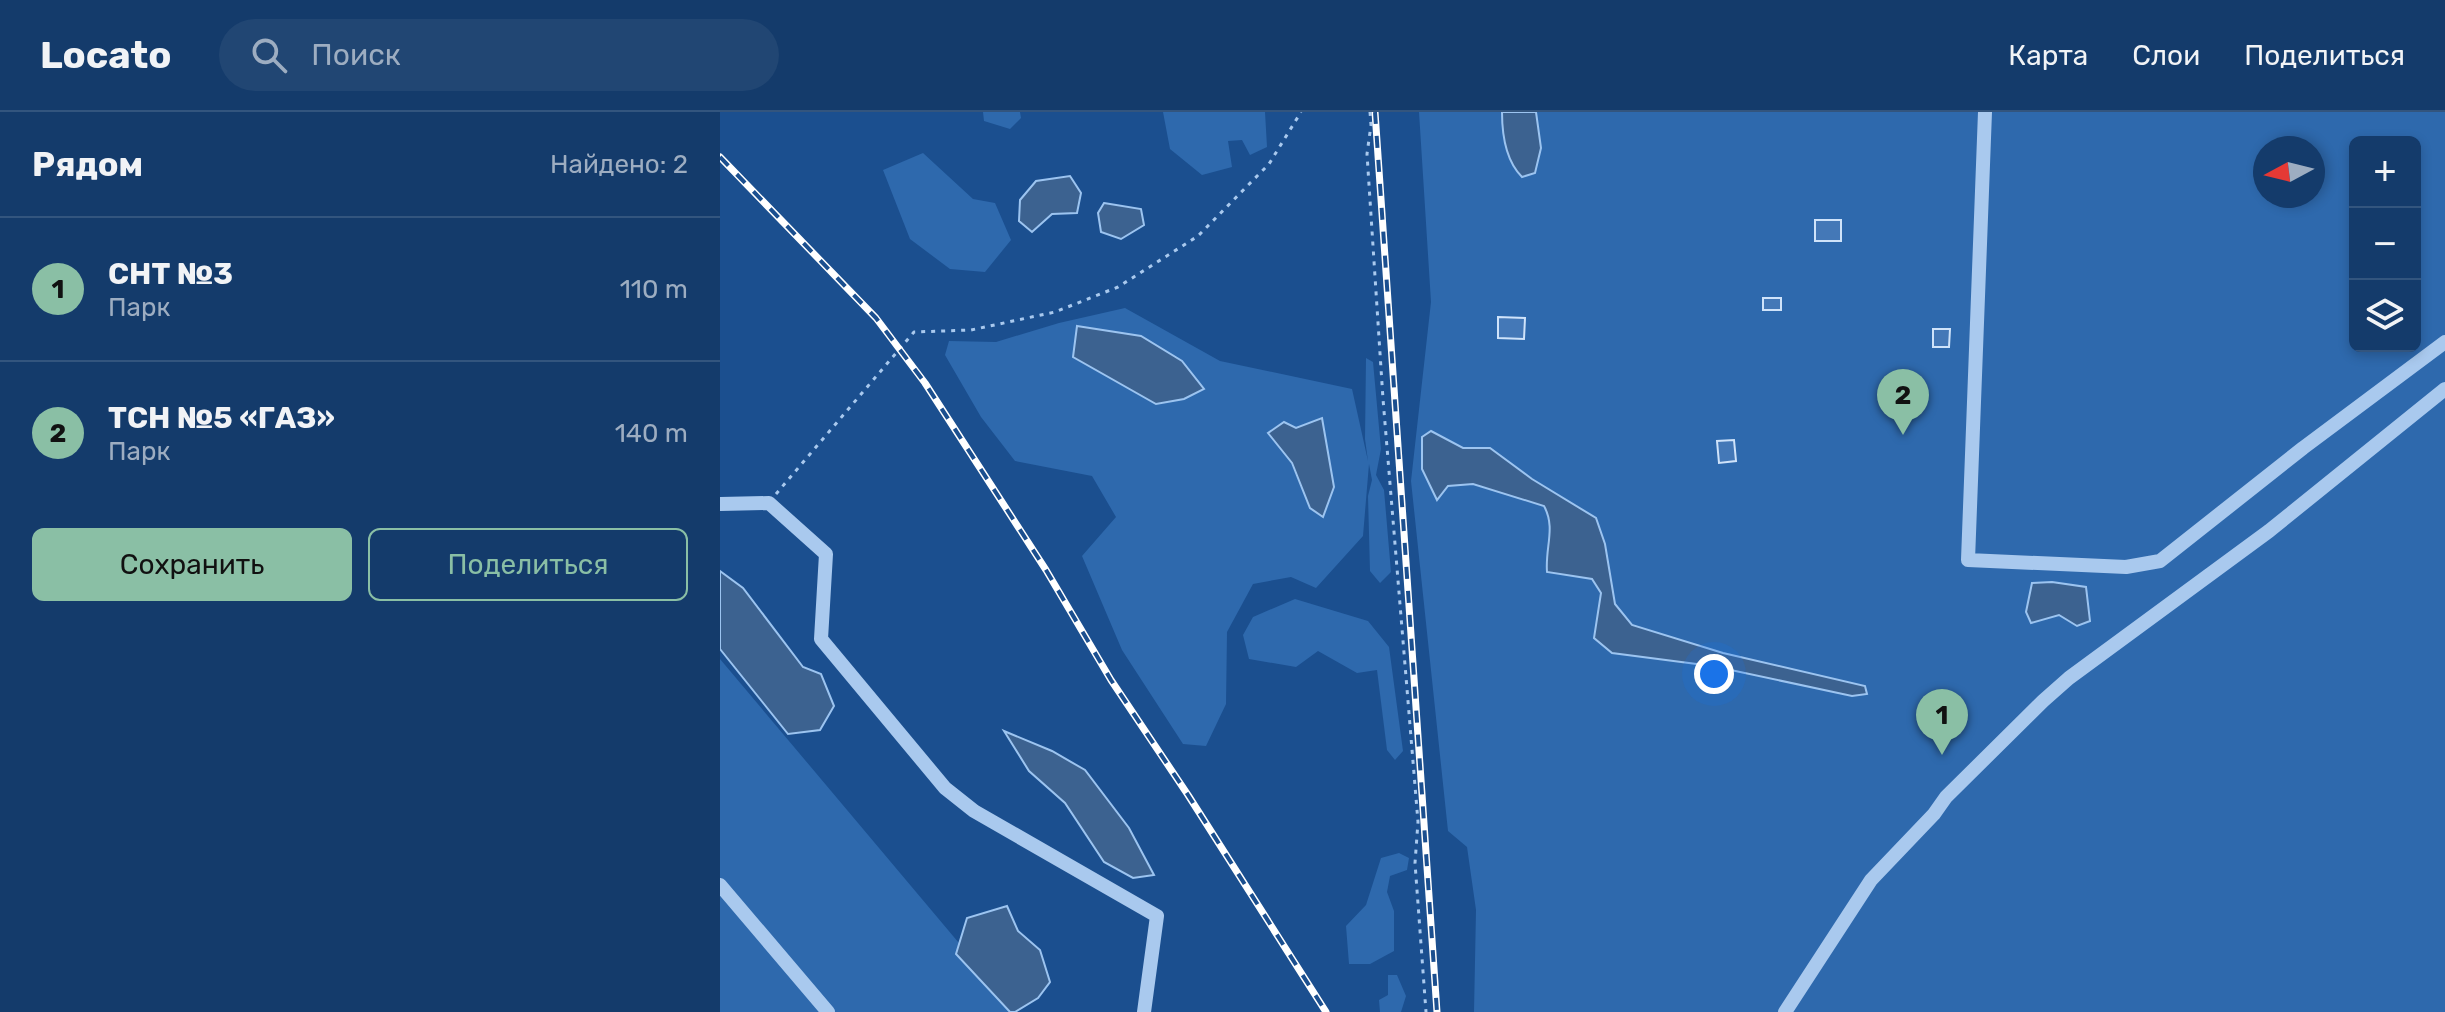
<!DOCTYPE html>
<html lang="ru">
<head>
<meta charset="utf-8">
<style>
	body { margin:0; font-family:Rubik,sans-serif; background:#214673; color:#f1f3f6 }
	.controls { position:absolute; right:24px; top:24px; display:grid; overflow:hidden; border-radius:12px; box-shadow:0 4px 12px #0003 }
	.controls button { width:72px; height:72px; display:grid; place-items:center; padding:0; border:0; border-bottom:2px solid #33557e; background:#143b6b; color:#f1f3f6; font:40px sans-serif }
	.compass { position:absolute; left:1533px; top:24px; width:72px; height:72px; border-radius:50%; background:#143b6b; box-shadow:0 4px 12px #0003; rotate:263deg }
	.you { position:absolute; left:994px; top:562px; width:28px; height:28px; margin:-20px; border:6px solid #fff; border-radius:50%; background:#1a73e8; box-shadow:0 0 0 12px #1a73e833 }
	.badge { display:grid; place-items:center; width:52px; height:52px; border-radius:50%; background:#8abfa5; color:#111; font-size:26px; font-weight:700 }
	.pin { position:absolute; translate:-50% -66px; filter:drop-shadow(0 2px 4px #0008) }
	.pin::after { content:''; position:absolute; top:42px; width:28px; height:24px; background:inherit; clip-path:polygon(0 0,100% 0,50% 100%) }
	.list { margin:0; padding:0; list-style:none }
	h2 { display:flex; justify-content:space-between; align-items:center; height:104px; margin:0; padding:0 32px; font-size:34px }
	h2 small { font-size:26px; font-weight:400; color:#9dadc1 }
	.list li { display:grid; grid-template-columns:52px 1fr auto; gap:24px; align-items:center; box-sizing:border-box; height:144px; padding:0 32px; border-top:2px solid #33557e }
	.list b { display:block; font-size:30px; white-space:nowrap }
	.list p { margin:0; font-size:26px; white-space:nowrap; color:#9dadc1 }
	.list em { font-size:26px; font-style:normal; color:#9dadc1 }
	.actions { display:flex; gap:16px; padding:24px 32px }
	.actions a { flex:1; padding:18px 0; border:2px solid #8abfa5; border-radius:12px; text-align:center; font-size:28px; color:#8abfa5 }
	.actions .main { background:#8abfa5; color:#111 }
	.icon { flex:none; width:44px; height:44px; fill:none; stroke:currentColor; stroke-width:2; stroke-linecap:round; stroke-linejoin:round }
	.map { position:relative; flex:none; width:1725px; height:900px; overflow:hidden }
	header { display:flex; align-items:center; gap:48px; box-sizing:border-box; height:112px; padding:0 40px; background:#143b6b; border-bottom:2px solid #33557e }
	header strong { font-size:38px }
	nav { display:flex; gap:44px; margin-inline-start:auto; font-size:28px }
	.search { width:560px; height:72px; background:#214673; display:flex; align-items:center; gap:20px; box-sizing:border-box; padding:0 28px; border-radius:44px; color:#9dadc1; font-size:30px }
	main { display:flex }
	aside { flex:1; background:#143b6b }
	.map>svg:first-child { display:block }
	.green { fill:#2e69ad; fill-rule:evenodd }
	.water { fill:#3c6290; stroke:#9cc4f0; stroke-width:2 }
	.building { fill:#4478b7; stroke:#cfe3fa; stroke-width:2 }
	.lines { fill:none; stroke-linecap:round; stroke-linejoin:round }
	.path { stroke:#a9c9ee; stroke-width:3; stroke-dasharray:4 6; stroke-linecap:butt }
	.minor { stroke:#a9c9ee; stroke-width:14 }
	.rail-casing { stroke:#fff; stroke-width:7 }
	.rail { stroke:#1b4f8f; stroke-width:4; stroke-dasharray:12; stroke-linecap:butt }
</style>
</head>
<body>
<header>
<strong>Locato</strong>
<div class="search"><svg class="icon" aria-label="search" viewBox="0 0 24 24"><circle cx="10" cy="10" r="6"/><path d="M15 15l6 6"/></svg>Поиск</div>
<nav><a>Карта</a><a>Слои</a><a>Поделиться</a></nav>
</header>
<main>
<aside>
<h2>Рядом<small>Найдено: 2</small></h2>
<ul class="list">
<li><span class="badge">1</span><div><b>СНТ №3</b><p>Парк</p></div><em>110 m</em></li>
<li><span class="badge">2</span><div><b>ТСН №5 «ГАЗ»</b><p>Парк</p></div><em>140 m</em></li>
</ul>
<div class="actions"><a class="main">Сохранить</a><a>Поделиться</a></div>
</aside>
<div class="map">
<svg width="1725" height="900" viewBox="0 0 1725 900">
	<rect width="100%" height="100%" fill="#1b4f8f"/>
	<path class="green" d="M263,0H300L301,6L290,17L264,9Z
		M443,0H545L547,35L530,43L522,28L508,29L512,55L482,63L450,37Z
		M699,0H1725V900H754L756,798L747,735L728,719L691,369L711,190ZM1635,30H1695V234H1635ZM1545,36H1593V84H1545Z
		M203,41L253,87L275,91L291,128L265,160L230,157L190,127L163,58Z
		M405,196L500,249L632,277L648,349L645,327L646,246L653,250L661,337L656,363L664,378L671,460L660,471L650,459L648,384L652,368L649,352L643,424L596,476L571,465L533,472L507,520L506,592L486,634L463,632L402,538L362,444L396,405L372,364L295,349L261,305L225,243L229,229L276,230L339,211ZM421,224L436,292L397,268ZM602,307L614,375L590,396L571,351Z
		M575,487L648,509L669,535L683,639L675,648L667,638L657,558L637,561L598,539L576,555L529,547L523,523L533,505Z
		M0,547L297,900H0Z
		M679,741L689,746L687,758L670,764L667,780L674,799V839L650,852H629L626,814L646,793L661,746Z
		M668,863H677L686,884L681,900H660L659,888L668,883Z"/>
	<path class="water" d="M782,0H816L821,36L815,61L802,65C786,49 782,22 782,0Z
		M350,64L361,81L357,101L332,102L312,120L299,109L300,88L316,69Z
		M384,91L421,97L424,113L401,127L381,120L378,101Z
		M357,214L421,224L462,249L484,277L464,287L436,292L353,245Z
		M602,306L614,375L603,405L590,396L572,351L548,321L564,310L576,316Z
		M711,319L743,336H770L812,367L876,406L885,432L895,492L912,513L1003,541L1145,574L1147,582L1132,584L992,554L892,541L874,526L881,481L872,467L827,460C825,435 836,416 824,394L753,372L728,374L717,388L702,357V325Z
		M0,459L23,476L83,555L101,562L114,594L100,618L68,622L0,537Z
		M1332,470L1366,475L1370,509L1357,514L1339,503L1311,511L1306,500L1312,471Z
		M284,619L332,639L365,658L409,716L434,763L413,766L384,750L345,691L309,659Z
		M287,794L298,819L320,838L330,870L318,886L295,900H290L236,842L247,806Z"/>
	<path class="building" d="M1095,108H1121V129H1095Z
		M1043,186H1061V198H1043Z
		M778,205L805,206L804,227L778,226Z
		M1213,217H1230L1229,235H1213Z
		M1014,328L1016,349L999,351L997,329Z"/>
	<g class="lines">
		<path class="path" d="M650,0L651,13L647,42L663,287L698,710L695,751L706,900
			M56,382L194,220L251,218L335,200L398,175L478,124L549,52L581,0"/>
		<path class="minor" d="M1265,0L1248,448L1406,455L1440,449L1583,336L1725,230
			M0,392L49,391L106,442L101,527L225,676L254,699L437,804L424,900
			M0,773L108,900
			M1065,900L1151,768L1214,702L1226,685L1323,589L1349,566L1549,419L1725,277"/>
		<defs>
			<path id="rail" d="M655,0L717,900
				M0,45L156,206L205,271L326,458L391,568L468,683L606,900"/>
		</defs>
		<use href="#rail" class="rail-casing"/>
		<use href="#rail" class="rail"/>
	</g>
</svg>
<div class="controls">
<button>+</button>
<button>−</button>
<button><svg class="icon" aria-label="layers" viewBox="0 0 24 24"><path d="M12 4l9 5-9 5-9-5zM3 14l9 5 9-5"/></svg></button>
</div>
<svg class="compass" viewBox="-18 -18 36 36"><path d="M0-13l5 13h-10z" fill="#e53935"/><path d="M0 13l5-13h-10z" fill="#9dadc1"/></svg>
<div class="you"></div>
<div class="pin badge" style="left:1222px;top:643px">1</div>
<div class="pin badge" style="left:1183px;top:323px">2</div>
</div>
</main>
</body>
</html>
